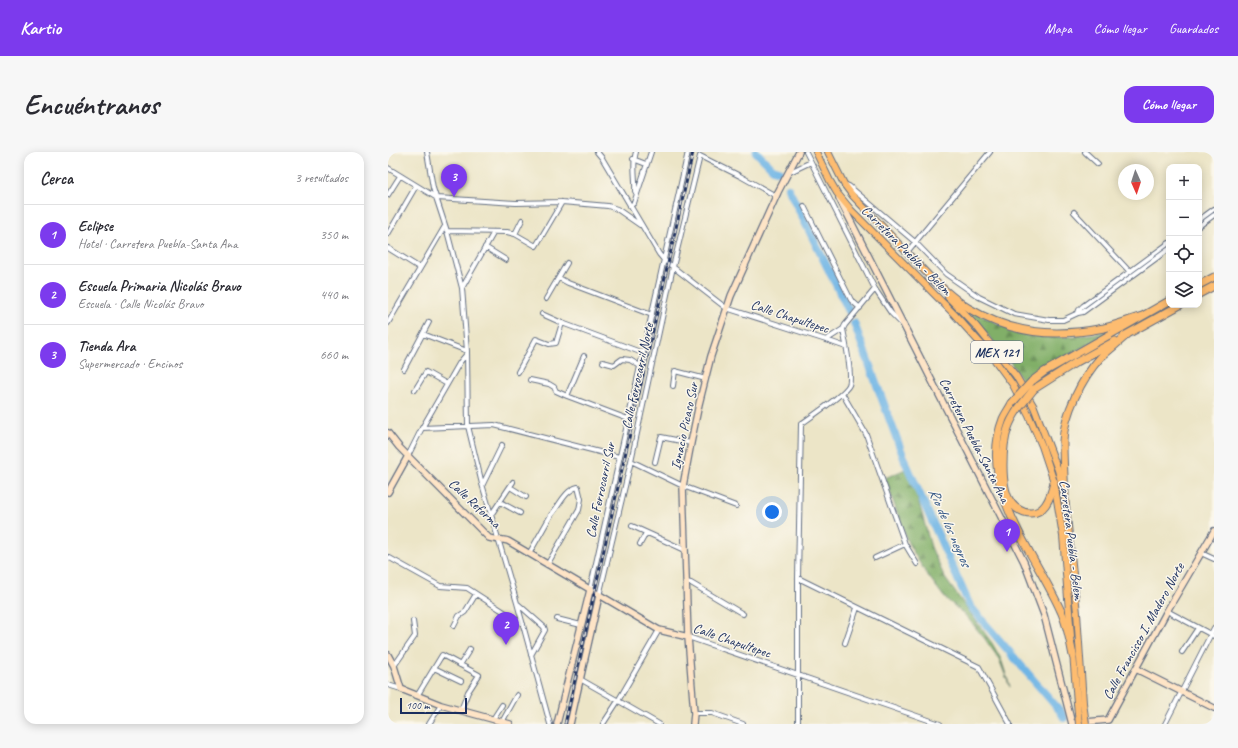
<!DOCTYPE html>
<html lang="es">
<head>
<meta charset="utf-8">
<style>
	body { margin:0; font-family:Caveat,sans-serif; background:#f7f7f7; color:#2b2b33 }
	.controls { position:absolute; right:12px; top:12px; display:grid; overflow:hidden; border-radius:8px; box-shadow:0 2px 10px #0003 }
	.controls button { width:36px; height:36px; display:grid; place-items:center; padding:0; border:0; border-bottom:1px solid #e1e1e2; background:#fff; color:#2b2b33; font:20px sans-serif }
	.compass { position:absolute; left:730px; top:12px; width:36px; height:36px; border-radius:50%; background:#fff; box-shadow:0 2px 10px #0003; rotate:177deg }
	.scale { position:absolute; left:12px; bottom:10px; width:67px; box-sizing:border-box; padding-left:4px; border:2px solid #1b2f5e; border-top:0; font-size:11px; line-height:14px; white-space:nowrap; color:#1b2f5e; -webkit-text-stroke:3px #fbf7ec; paint-order:stroke }
	.you { position:absolute; left:384px; top:360px; width:14px; height:14px; margin:-10px; border:3px solid #fff; border-radius:50%; background:#1a73e8; box-shadow:0 0 0 6px #1a73e833 }
	.badge { display:grid; place-items:center; width:26px; height:26px; border-radius:50%; background:#7c3aed; color:#fff; font-size:13px; font-weight:700 }
	.pin { position:absolute; translate:-50% -33px; filter:drop-shadow(0 1px 2px #0008) }
	.pin::after { content:''; position:absolute; top:21px; width:14px; height:12px; background:inherit; clip-path:polygon(0 0,100% 0,50% 100%) }
	.list { margin:0; padding:0; list-style:none }
	h2 { display:flex; justify-content:space-between; align-items:center; height:52px; margin:0; padding:0 16px; font-size:17px }
	h2 small { font-size:13px; font-weight:400; color:#7c7c81 }
	.list li { display:grid; grid-template-columns:26px 1fr auto; gap:12px; align-items:center; box-sizing:border-box; height:60px; padding:0 16px; border-top:1px solid #e1e1e2 }
	.list b { display:block; font-size:15px; white-space:nowrap }
	.list p { margin:0; font-size:13px; white-space:nowrap; color:#7c7c81 }
	.list em { font-size:13px; font-style:normal; color:#7c7c81 }
	.icon { flex:none; width:22px; height:22px; fill:none; stroke:currentColor; stroke-width:2; stroke-linecap:round; stroke-linejoin:round }
	.map { position:relative; flex:none; width:826px; height:572px; overflow:hidden; border-radius:12px }
	header { display:flex; align-items:center; gap:24px; box-sizing:border-box; height:56px; padding:0 20px; background:#7c3aed; color:#fff }
	header strong { font-size:19px }
	nav { display:flex; gap:22px; margin-inline-start:auto; font-size:14px }
	.intro { display:flex; align-items:center; justify-content:space-between; box-sizing:border-box; height:96px; padding:0 24px }
	h1 { margin:0; font-size:28px }
	.button { padding:10px 18px; border-radius:12px; background:#7c3aed; color:#fff; font-size:14px; font-weight:700 }
	main { display:flex; gap:24px; padding:0 24px }
	aside { flex:1; background:#fff; border-radius:12px; box-shadow:0 2px 10px #0003 }
	.map>svg:first-child { display:block }
	.forest { fill:url(#forest-firs); stroke:#4e6f63 }
	.lines { fill:none; stroke-linecap:round; stroke-linejoin:round }
	.river { stroke:#6fb5e5; stroke-width:8 }
	.street-casing { stroke:#646f83; stroke-width:6 }
	.secondary-casing { stroke:#646f83; stroke-width:8 }
	.primary-casing { stroke:#646f83; stroke-width:8 }
	.highway-casing { stroke:#646f83; stroke-width:9 }
	.street { stroke:#fff; stroke-width:4 }
	.secondary { stroke:#fee4c6; stroke-width:5.5 }
	.primary { stroke:#fdbc70; stroke-width:6 }
	.highway { stroke:#fdbc70; stroke-width:7 }
	.rail-casing { stroke:#1b2f5e; stroke-width:3 }
	.rail { stroke:#fbf7ec; stroke-width:1.5; stroke-dasharray:4.5; stroke-linecap:butt }
	.primary-bridge-casing { stroke:#646f83; stroke-width:8; stroke-linecap:butt }
	.highway-bridge-casing { stroke:#646f83; stroke-width:9; stroke-linecap:butt }
	.primary-bridge { stroke:#fdbc70; stroke-width:6 }
	.highway-bridge { stroke:#fdbc70; stroke-width:7 }
	.labels { text-anchor:middle; stroke-width:3; stroke-linejoin:round; paint-order:stroke }
	.shield { fill:#fbf7ec; stroke:#5e6b89; stroke-width:1 }
	.shield-label { font-size:13px; font-weight:bold; fill:#1b2f5e }
	.street-label { font-size:14px; fill:#1b2f5e; stroke:#fbf7ec }
	.water-label { font-size:15px; font-style:italic; fill:#345786; stroke:#fbf7ec }
</style>
</head>
<body>
<header>
<strong>Kartio</strong>
<nav><a>Mapa</a><a>Cómo llegar</a><a>Guardados</a></nav>
</header>
<div class="intro"><h1>Encuéntranos</h1><a class="button">Cómo llegar</a></div>
<main>
<aside>
<h2>Cerca<small>3 resultados</small></h2>
<ul class="list">
<li><span class="badge">1</span><div><b>Eclipse</b><p>Hotel · Carretera Puebla-Santa Ana</p></div><em>350 m</em></li>
<li><span class="badge">2</span><div><b>Escuela Primaria Nicolás Bravo</b><p>Escuela · Calle Nicolás Bravo</p></div><em>440 m</em></li>
<li><span class="badge">3</span><div><b>Tienda Ara</b><p>Supermercado · Encinos</p></div><em>660 m</em></li>
</ul>
</aside>
<div class="map">
<svg width="826" height="572" viewBox="0 0 826 572">
	<defs>
		<pattern id="forest-firs" width="22" height="20" patternUnits="userSpaceOnUse"><rect width="22" height="20" fill="#81af68"/><path d="M5 1l3.5 6h-7zM16 11l3.5 6h-7z" fill="#698f59"/></pattern>
	</defs>
	<rect width="100%" height="100%" fill="#fbf7ec"/>
	<filter id="ink" filterUnits="userSpaceOnUse"><feTurbulence type="fractalNoise" baseFrequency=".025" numOctaves="2"/><feDisplacementMap in="SourceGraphic" scale="8" xChannelSelector="R" yChannelSelector="G"/><feConvolveMatrix kernelMatrix="1 2 1 2 8 2 1 2 1" color-interpolation-filters="sRGB"/></filter>
	<filter id="wash" filterUnits="userSpaceOnUse"><feTurbulence type="fractalNoise" baseFrequency=".012" numOctaves="4" result="noise"/><feDisplacementMap in="SourceGraphic" scale="16" xChannelSelector="R" yChannelSelector="G"/><feGaussianBlur stdDeviation="0.9" result="paint"/><feColorMatrix in="noise" values="0 0 0 0 0 0 0 0 0 0 0 0 0 0 0 0 0 1.4 0 .05"/><feComposite in="paint" operator="in"/></filter>
	<g filter="url(#wash)">
		<rect width="100%" height="100%" fill="#ece5c7"/>
		<path class="forest" d="M577,156C593,163 609,172 625,178C658,190 697,185 730,176L657,216L645,224L636,232L621,208Z
			M520,316L525,329L543,395L557,426L604,491L613,507L622,535L611,507L597,487L577,463L556,445L536,418L520,391L497,326Z"/>
		<g class="lines">
			<path class="river" d="M368,0L385,17L391,19
				M400,36L461,159
				M466,171L517,309L582,454L673,560L676,566"/>
		</g>
	</g>
	<g filter="url(#ink)">
		<g class="lines">
			<defs>
				<path id="street" d="M39,0L45,36L59,79L74,136L79,199L80,274L94,332L129,451L162,572
					M209,0L214,6L271,102L276,108L338,156L438,188L458,195
					M248,0C244,12 248,26 247,39L248,41
					M418,0L487,137L503,161L514,172
					M697,0L710,12
					M245,7L258,12
					M0,16L49,46L128,51L174,50L220,54L229,57L252,73
					M400,21L423,10
					M456,32L461,34L527,90L558,122L591,145L626,162L661,168H675L690,161L691,158L695,154L781,91
					M0,43L12,24
					M242,54L246,51L263,0
					M416,54L463,148L472,156
					M686,60L742,120
					M811,68L826,57
					M811,74L826,63
					M59,79L119,80L127,82L148,94L174,50
					M0,82L28,34
					M127,82L134,68
					M97,95L118,108
					M0,96L32,116
					M519,100L602,0
					M171,126L180,131L264,163
					M74,136L106,80
					M158,147L179,111
					M690,161L695,160L781,97
					M154,162L174,171L255,201
					M0,171L57,74
					M35,182L79,199
					M438,188L455,177
					M215,210L226,213L234,207L242,208L252,214
					M16,217L41,170
					M130,220L148,187L161,192L168,191L174,171
					M142,228L161,232L166,235L168,239L179,244L240,267
					M285,234L287,219L318,227
					M27,238L38,220L59,232
					M454,241L478,282L517,392L529,412
					M179,244L196,204
					M34,276L106,273L231,305
					M20,304L34,276L72,210L78,203
					M243,309L295,334L348,354
					M267,310L273,285L303,291
					M95,332L114,293
					M122,335L138,345
					M112,350L132,361
					M103,363L125,330
					M244,374L297,398
					M252,392L258,381
					M813,401L826,407
					M141,402L163,363C172,353 177,338 190,335L193,347L191,358L159,413
					M0,405L52,434L79,436L135,472
					M487,406L517,392
					M410,426L591,515L622,572
					M298,430L303,431L355,462
					M202,438L300,0
					M211,444L243,309L285,115L312,4L352,24L388,44
					M130,452L156,475L157,478L143,503
					M779,459L826,484
					M169,467L193,473
					M66,474L71,464L77,460L88,442
					M300,485L552,572
					M457,491L469,456
					M794,500L810,476
					M72,513L82,497
					M6,514L27,484L25,469
					M46,516L73,529
					M192,527L271,572
					M0,533L13,537
					M29,544L54,503L91,523L80,540L73,558
					M306,561H324L355,572
					M105,567L114,553
					M114,570L129,543
					M41,572L53,553
					M215,572L230,549L271,478
					M410,572V426L413,272C423,265 457,242 461,233C465,224 457,188 455,177L457,173L487,137
					M777,572L826,476"/>
				<path id="secondary" d="M451,46L636,410L656,463L684,572
					M0,281L11,295L101,386C107,388 114,387 120,389L271,478L300,485
					M0,340L20,304
					M0,503L6,514L13,537L53,553L122,572
					M748,517L826,556
					M687,571L720,568L779,459L826,379
					M169,572L202,438
					M182,572L211,444
					M305,572L306,561L300,485L295,334L303,291L311,252L323,204L343,144L390,40L411,0"/>
				<path id="primary" d="M428,0L442,29L449,41L463,58L566,162L603,203L625,233L641,264L654,294L666,330L675,384L683,484
					M440,0L456,32L465,44L549,132
					M560,145L588,174L628,224L646,255L670,318L677,344L689,461L695,551
					M685,501L689,551"/>
				<path id="highway" d="M546,129C557,138 568,149 580,156C624,182 666,186 716,176C729,173 742,168 754,164
					M811,133L826,125
					M811,142L826,134
					M736,184L792,153
					M644,229L656,220L781,149
					M646,237L687,211L727,189
					M624,251C621,257 617,262 615,267C589,334 646,400 672,457C679,471 682,488 685,504
					M630,257C626,263 622,270 620,276C614,293 612,333 622,349C625,354 630,358 636,360C656,366 663,345 666,330
					M677,344C676,326 675,307 675,289C676,262 694,226 712,206C721,198 731,190 740,182"/>
			</defs>
			<use href="#street" class="street-casing"/>
			<use href="#secondary" class="secondary-casing"/>
			<use href="#primary" class="primary-casing"/>
			<use href="#highway" class="highway-casing"/>
			<use href="#street" class="street"/>
			<use href="#secondary" class="secondary"/>
			<use href="#primary" class="primary"/>
			<use href="#highway" class="highway"/>
			<defs>
				<path id="rail" d="M177,572L305,0"/>
			</defs>
			<use href="#rail" class="rail-casing"/>
			<use href="#rail" class="rail"/>
			<defs>
				<path id="primary-bridge" d="M689,551L691,572
					M695,551L698,572"/>
				<path id="highway-bridge" d="M624,251L644,229
					M630,257L646,237"/>
			</defs>
			<use href="#primary-bridge" class="primary-bridge-casing"/>
			<use href="#highway-bridge" class="highway-bridge-casing"/>
			<use href="#primary-bridge" class="primary-bridge"/>
			<use href="#highway-bridge" class="highway-bridge"/>
		</g>
	</g>
	<g class="labels">
		<rect class="shield" x="583" y="189" width="52" height="22" rx="3"/>
		<g class="shield-label">
			<text x="609" y="205">MEX 121</text>
		</g>
		<g class="street-label">
			<text transform="translate(519 98) rotate(45)" y="5">Carretera Puebla - Belem</text>
			<text transform="translate(402 164) rotate(18)" y="5">Calle Chapultepec</text>
			<text transform="translate(249 224) rotate(-78)" y="5">Calle Ferrocarril Norte</text>
			<text transform="translate(296 274) rotate(-78)" y="5">Ignacio Picaso Sur</text>
			<text transform="translate(587 288) rotate(63)" y="5">Carretera Puebla-Santa Ana</text>
			<text transform="translate(212 338) rotate(-78)" y="5">Calle Ferrocarril Sur</text>
			<text transform="translate(87 351) rotate(43)" y="5">Calle Reforma</text>
			<text transform="translate(684 388) rotate(83)" y="5">Carretera Puebla - Belem</text>
			<text transform="translate(755 479) rotate(-61)" y="5">Calle Francisco I. Madero Norte</text>
			<text transform="translate(344 488) rotate(19)" y="5">Calle Chapultepec</text>
		</g>
		<g class="water-label">
			<text transform="translate(562 375) rotate(66)" y="5">Rio de los negros</text>
		</g>
	</g>
</svg>
<div class="controls">
<button>+</button>
<button>−</button>
<button><svg class="icon" aria-label="locate" viewBox="0 0 24 24"><circle cx="12" cy="12" r="6"/><path d="M12 2v4M12 18v4M2 12h4M18 12h4"/></svg></button>
<button><svg class="icon" aria-label="layers" viewBox="0 0 24 24"><path d="M12 4l9 5-9 5-9-5zM3 14l9 5 9-5"/></svg></button>
</div>
<svg class="compass" viewBox="-18 -18 36 36"><path d="M0-13l5 13h-10z" fill="#e53935"/><path d="M0 13l5-13h-10z" fill="#7c7c81"/></svg>
<div class="scale">100 m</div>
<div class="you"></div>
<div class="pin badge" style="left:619px;top:400px">1</div>
<div class="pin badge" style="left:118px;top:493px">2</div>
<div class="pin badge" style="left:66px;top:45px">3</div>
</div>
</main>
</body>
</html>
